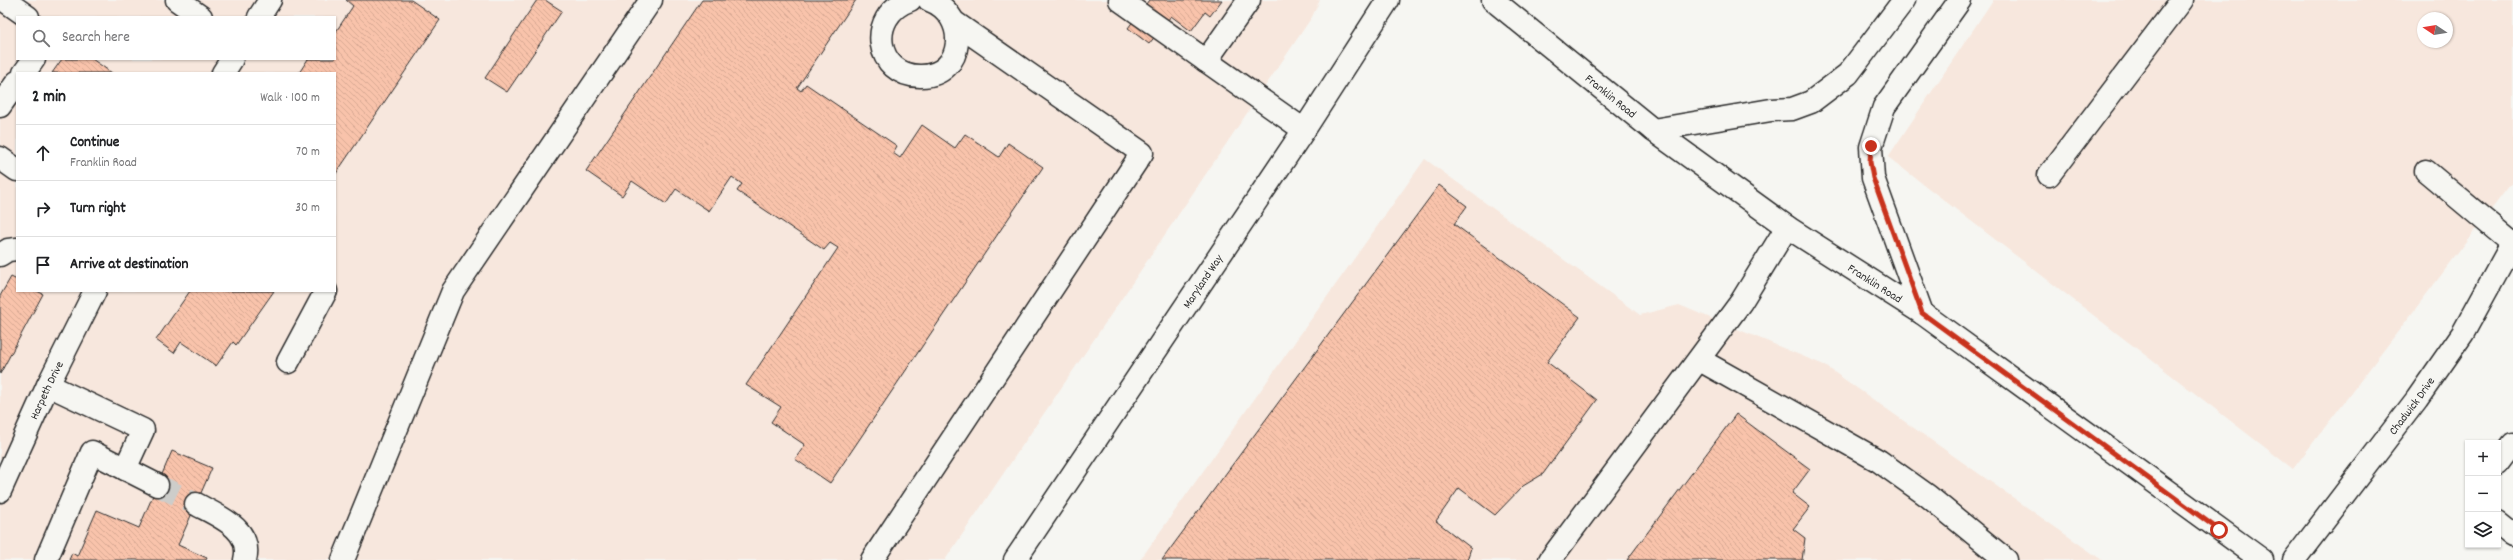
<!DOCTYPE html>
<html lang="en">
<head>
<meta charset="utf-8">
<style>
	body { margin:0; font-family:Dekko,sans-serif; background:#f6f6f6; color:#202124 }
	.controls { position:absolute; right:12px; bottom:12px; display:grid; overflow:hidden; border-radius:0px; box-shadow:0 1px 3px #0004 }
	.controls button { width:36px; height:36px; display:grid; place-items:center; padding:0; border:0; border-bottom:1px solid #e0e0e0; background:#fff; color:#202124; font:20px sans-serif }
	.compass { position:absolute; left:2417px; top:12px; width:36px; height:36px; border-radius:50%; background:#fff; box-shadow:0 1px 3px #0004; rotate:282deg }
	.stop { position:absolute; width:12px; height:12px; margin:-9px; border:3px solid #c8321e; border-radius:50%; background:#fff }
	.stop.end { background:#c8321e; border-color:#fff; box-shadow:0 1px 4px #0008 }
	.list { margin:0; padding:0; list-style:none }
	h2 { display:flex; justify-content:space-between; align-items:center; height:52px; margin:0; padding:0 16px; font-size:17px }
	h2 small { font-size:13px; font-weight:400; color:#757577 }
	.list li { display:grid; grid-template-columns:26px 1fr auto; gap:12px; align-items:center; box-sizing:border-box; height:56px; padding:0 16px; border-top:1px solid #e0e0e0 }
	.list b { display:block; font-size:15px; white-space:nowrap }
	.list p { margin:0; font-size:13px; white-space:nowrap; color:#757577 }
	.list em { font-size:13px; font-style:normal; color:#757577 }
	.icon { flex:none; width:22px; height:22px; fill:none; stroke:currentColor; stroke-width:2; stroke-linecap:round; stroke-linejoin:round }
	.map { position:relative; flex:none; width:2513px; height:560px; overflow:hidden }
	.search { position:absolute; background:#fff; box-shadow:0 1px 3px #0004; left:16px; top:16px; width:320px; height:44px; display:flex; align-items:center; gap:10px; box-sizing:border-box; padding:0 14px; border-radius:0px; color:#757577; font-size:15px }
	.panel { position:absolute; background:#fff; box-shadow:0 1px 3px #0004; left:16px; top:72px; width:320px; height:220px; border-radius:0px }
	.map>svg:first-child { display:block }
	.built { fill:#f7e7dd; fill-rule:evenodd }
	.building { fill:url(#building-back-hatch); stroke:#2b2b2b }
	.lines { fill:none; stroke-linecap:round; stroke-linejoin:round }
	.minor-tunnel { stroke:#cdcdca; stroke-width:22; stroke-dasharray:22 11; stroke-linecap:butt }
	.minor-casing { stroke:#2b2b2b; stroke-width:25 }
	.major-casing { stroke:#2b2b2b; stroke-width:25 }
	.minor { stroke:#f6f6f2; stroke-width:22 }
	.major { stroke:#f6f6f2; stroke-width:22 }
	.route { stroke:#c8321e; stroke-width:5 }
	.labels { text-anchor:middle; stroke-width:3.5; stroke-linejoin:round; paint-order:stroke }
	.street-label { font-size:12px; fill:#2b2b2b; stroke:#f6f6f2 }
</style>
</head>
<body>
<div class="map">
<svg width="2513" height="560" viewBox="0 0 2513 560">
	<defs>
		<pattern id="building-back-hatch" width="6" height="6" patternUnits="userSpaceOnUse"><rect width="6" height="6" fill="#f9c3ab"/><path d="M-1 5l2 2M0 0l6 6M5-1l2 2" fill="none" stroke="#d6a893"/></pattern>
	</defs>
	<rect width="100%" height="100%" fill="#f6f6f2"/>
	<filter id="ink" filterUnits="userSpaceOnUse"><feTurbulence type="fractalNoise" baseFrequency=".025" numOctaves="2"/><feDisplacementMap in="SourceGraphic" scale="8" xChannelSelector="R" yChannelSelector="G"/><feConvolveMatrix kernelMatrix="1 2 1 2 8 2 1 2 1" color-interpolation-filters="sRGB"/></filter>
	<g filter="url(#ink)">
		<path class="built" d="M0,0H1320L1312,17L945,560H0ZM17,17H335V59H17ZM17,73H335V291H17Z
			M1993,0H2513V181L2293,469L1888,157ZM2423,18H2447V42H2423Z
			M1425,159L1640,315L1679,305L1824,365L2102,560H1140Z"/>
		<path class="building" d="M346,0H411L440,20L335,175V73H299L308,59H335V33L353,6Z
			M537,0H545L562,11L507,92L485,78Z
			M702,0H856L797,88L801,91L806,84L897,146L893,153L900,158L922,125L955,148L965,134L999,157L1008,143L1043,167L830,483L795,459L805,445L771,422L781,407L746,385L838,248L830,243L824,250L737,191L742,184L732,177L709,211L676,189L666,204L632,181L622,196L586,171Z
			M1149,0H1222L1210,16L1205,12L1191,31L1171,16L1149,44L1128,28Z
			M62,59H92L112,73H52Z
			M1439,185L1467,206L1454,224L1580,317L1547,362L1597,400L1543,474L1523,486L1495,515L1459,488L1436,521L1471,548L1467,560H1162Z
			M11,277L17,280V291H37L43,294L0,374V296Z
			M190,291H274L236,345L233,342L216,366L181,342L174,353L156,340Z
			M1736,414L1810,469L1792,493L1810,507L1793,529L1805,538L1802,560H1627Z
			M172,451L212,468L178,545L207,558L206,560H69L72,553L77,556L97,510L139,528Z"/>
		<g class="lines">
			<path class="minor-tunnel" d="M157,485L196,504"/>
			<defs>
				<g id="minor">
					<path d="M4,0L28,17"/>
					<path d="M177,0L201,17"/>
					<path d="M910,0C866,15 875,77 921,76C965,76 970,15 929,0"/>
					<path d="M1120,0L1304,130"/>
					<path d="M259,17L270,0"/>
					<path d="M1206,61L1249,0"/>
					<path d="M24,73L34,59"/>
					<path d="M223,73L232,59"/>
					<path d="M0,106L17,82"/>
					<path d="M1653,130L1771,110L1792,109L1811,102L1848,74L1904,0"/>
					<path d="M0,158L17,170"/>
					<path d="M2426,171L2512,243"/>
					<path d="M2049,175L2182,0"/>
					<path d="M0,255L8,250L17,249"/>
					<path d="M1922,313L1873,178L1871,147L1884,107L1960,0"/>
					<path d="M1700,360L1879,461L1928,496L2006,560"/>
					<path d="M288,362L326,291"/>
					<path d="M48,385L143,430L125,469"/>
					<path d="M2498,464L2513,444"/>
					<path id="s1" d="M0,491L48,385L95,291"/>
					<path d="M196,504C218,516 253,529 245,560"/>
					<path d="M2498,523L2513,535"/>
					<path d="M46,560L92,452L157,485"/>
					<path d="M343,560L453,291L651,0"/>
					<path d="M872,560L1142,153L954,22"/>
					<path d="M1550,560L1741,302L1787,227"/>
					<path id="s2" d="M2294,560L2417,399L2463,333L2513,242"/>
				</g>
				<g id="major">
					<path id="s3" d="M1493,0L1653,130L1787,227L1922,313L2262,560"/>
					<path id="s4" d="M1015,560L1304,130L1388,0"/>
				</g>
			</defs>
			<use href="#minor" class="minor-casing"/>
			<use href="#major" class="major-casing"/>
			<use href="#minor" class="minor"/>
			<use href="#major" class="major"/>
		</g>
	</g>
	<g class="lines" filter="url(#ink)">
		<path class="route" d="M1871,146L1870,162L1873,178L1922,313L2219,530"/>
	</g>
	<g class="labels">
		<g class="street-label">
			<text dy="4" stroke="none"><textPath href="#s3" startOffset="152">Franklin Road</textPath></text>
			<text dy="4" stroke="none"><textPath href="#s4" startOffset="336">Maryland Way</textPath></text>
			<text dy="4" stroke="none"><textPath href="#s3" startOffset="476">Franklin Road</textPath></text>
			<text dy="4" stroke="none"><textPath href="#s1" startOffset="111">Harpeth Drive</textPath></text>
			<text dy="4" stroke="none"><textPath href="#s2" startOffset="194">Chadwick Drive</textPath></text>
		</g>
	</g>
</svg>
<div class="controls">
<button>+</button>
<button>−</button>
<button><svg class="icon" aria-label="layers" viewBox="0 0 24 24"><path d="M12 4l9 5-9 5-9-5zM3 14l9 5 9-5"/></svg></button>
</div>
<svg class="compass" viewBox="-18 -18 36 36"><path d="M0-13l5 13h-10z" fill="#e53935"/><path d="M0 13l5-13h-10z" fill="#757577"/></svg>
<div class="stop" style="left:2219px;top:530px"></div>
<div class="stop end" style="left:1871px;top:146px"></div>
<div class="search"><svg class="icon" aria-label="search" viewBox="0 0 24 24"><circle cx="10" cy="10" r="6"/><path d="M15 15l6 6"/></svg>Search here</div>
<section class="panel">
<h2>2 min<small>Walk · 100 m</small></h2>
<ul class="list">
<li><svg class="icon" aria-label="ahead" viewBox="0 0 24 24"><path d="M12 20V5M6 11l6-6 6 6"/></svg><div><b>Continue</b><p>Franklin Road</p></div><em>70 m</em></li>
<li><svg class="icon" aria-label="right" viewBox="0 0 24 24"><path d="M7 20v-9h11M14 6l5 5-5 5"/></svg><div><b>Turn right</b></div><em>30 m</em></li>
<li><svg class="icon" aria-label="arrive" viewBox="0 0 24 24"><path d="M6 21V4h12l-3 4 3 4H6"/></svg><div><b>Arrive at destination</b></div></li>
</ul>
</section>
</div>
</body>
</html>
